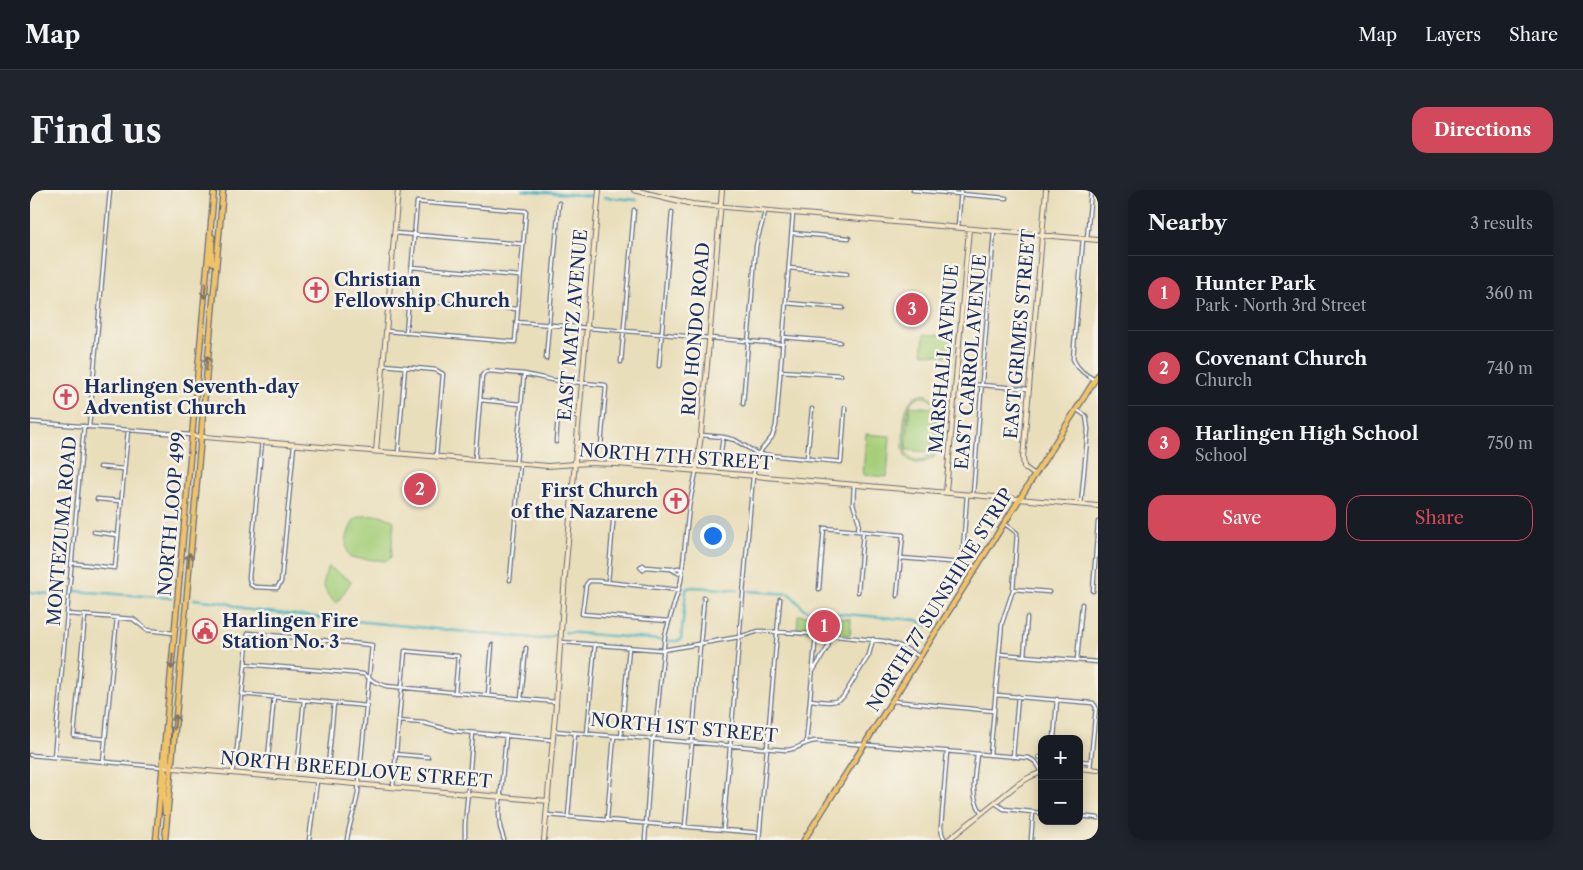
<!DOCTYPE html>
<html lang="en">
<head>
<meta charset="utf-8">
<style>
	body { margin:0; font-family:"Libre Caslon Text",serif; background:#20242c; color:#f1f3f6 }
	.controls { position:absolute; right:15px; bottom:15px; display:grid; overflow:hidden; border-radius:10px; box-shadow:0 2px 12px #0003 }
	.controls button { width:45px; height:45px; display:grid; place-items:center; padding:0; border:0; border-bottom:1px solid #363941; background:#171b24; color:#f1f3f6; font:25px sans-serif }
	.you { position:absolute; left:682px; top:345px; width:18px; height:18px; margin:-12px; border:4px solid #fff; border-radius:50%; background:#1a73e8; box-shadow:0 0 0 8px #1a73e833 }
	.badge { display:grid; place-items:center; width:32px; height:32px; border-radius:50%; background:#d1495b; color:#fff; font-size:16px; font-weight:700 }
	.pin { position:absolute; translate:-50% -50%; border:2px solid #fff; box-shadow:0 1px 5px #0006 }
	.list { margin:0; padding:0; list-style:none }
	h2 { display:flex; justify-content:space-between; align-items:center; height:65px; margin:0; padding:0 20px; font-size:21px }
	h2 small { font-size:16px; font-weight:400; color:#9ea1a6 }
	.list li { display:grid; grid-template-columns:32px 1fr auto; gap:15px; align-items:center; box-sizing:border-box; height:75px; padding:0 20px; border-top:1px solid #363941 }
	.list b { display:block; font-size:19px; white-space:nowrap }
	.list p { margin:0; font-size:16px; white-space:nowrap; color:#9ea1a6 }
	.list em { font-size:16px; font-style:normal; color:#9ea1a6 }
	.actions { display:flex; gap:10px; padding:15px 20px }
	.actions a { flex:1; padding:11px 0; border:1px solid #d1495b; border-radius:15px; text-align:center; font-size:18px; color:#d1495b }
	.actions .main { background:#d1495b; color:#fff }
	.map { position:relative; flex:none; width:1068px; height:650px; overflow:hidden; border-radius:15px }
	header { display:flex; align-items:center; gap:30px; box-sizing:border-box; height:70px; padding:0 25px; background:#171b24; border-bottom:1px solid #363941 }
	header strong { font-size:24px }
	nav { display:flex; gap:28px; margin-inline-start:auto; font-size:18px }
	.intro { display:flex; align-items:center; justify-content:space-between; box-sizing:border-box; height:120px; padding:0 30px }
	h1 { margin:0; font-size:35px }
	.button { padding:12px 22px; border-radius:15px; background:#d1495b; color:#fff; font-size:18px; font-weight:700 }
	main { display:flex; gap:30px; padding:0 30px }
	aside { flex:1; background:#171b24; border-radius:15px; box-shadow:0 2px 12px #0003 }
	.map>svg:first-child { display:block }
	.green { fill:#a6cf7a; stroke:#607f6c; fill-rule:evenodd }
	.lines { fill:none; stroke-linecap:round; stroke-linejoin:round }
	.canal { stroke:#41afbd; stroke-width:2.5 }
	.street-casing { stroke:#636c7e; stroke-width:5 }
	.secondary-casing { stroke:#636c7e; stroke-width:6 }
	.primary-casing { stroke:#636c7e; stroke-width:7 }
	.street { stroke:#fff; stroke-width:2.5 }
	.secondary { stroke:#f9e7c3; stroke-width:4 }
	.primary { stroke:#f1c369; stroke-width:4.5 }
	.oneway { stroke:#7b7263 }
	.labels { text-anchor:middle; stroke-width:5; stroke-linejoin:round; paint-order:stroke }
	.poi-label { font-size:18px; font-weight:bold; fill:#1b2f5e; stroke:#f7f3e8; text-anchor:start }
	.street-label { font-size:18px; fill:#1b2f5e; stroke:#f7f3e8 }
</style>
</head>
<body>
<header>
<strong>Map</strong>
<nav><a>Map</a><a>Layers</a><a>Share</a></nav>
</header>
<div class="intro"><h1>Find us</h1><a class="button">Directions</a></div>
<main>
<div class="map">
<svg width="1068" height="650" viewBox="0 0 1068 650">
	<rect width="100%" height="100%" fill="#f7f3e8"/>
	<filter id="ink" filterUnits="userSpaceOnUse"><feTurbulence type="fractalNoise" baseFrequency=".02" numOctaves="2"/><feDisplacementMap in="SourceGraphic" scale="10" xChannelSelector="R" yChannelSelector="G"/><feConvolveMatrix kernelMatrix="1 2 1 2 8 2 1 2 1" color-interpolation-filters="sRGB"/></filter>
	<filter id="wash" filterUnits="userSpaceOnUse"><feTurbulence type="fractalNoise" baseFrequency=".0096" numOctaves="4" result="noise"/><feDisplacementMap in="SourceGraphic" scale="20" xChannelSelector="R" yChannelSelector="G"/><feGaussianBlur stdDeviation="1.12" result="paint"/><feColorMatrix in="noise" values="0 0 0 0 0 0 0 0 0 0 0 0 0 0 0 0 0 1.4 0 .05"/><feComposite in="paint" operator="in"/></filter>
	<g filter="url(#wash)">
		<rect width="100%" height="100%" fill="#e9deba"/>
		<path class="green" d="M894,144L925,146L923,166L892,163Z
			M890,204L898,205L906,212L907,208H909L904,268H901C890,278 874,273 873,257C874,240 871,210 890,204ZM888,207C897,206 904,210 906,220C905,233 907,271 888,271C883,270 878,267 876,262C874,255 877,222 880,215C881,211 884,209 888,207Z
			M880,216L904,218L901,262L876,260Z
			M836,244L860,246L857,287L833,285Z
			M351,325L364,331L361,367L357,371L320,368C312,355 318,340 325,329L332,326Z
			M299,377L320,390L321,392L307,413C293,405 290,390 299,377Z
			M768,425L821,429L820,445L767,441Z"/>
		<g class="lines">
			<path class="canal" d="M492,0L562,6
				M574,7L607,10
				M43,401L142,408
				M719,401L760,404L773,418L778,421L887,430L898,436
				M0,402L30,405L33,404
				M164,409L197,413L212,419L274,426L510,449L518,448L526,444
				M535,442L630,450
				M637,451H648L651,449L656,402L657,398L663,397L708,400"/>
		</g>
	</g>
	<g filter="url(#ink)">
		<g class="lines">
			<defs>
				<path id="street" d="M883,0L976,8
					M928,37L931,0
					M365,43L493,54
					M762,43L819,48
					M1053,49L1043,169C1048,180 1055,184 1065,190
					M1057,49L1061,0
					M381,77L490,86
					M759,78L817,84
					M379,110L487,119
					M756,113L813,118
					M486,132L752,154
					M357,141L485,152L496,21L387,12L376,143
					M753,147L810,152
					M516,169L529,13
					M591,172L604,20
					M354,175L406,180L413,184L406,266
					M629,176L642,22
					M750,181L811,185
					M926,193L999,199
					M450,210L491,214
					M713,214L726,57C728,44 733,33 735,21
					M1046,219L1056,226L1058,239L1051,314
					M0,232L161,245
					M59,237L80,0
					M671,245L693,247L705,250L728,264L811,272L815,218
					M232,251L219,388L221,395L225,397L247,398L251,392L264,255
					M526,252L528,225L549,227
					M691,261L693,247
					M368,263L375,177
					M777,268L782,219
					M445,270L452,186L454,183L458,181L494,184L522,190L575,195L576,197L571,256
					M486,273L494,184
					M70,277L94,279
					M824,295L823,314L829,332L828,341
					M943,304L964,41
					M67,309L91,311
					M64,342L87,345
					M871,368L932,373L941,374L945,377
					M41,373L85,378L98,240
					M932,373L937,305
					M615,377L613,380L610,377L613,375L615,377L641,379L648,383L652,381
					M642,379L649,378L652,381
					M480,390L490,274
					M578,392L584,322
					M789,399L794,338L873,345L867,406
					M983,399L1019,402
					M1063,401L1068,332
					M828,402L833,342
					M37,424L103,429L117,440L144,443
					M55,426L44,546L75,549
					M638,431L552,424L556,395L559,391H567L649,400
					M531,452L633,460L709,447L729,441L786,444L854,451L873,457L890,467
					M970,464L1068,472
					M994,466L997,428
					M1047,470L1052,414
					M215,474L333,484L345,492L356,496L526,512
					M783,481L798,457L801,445
					M211,504L337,516
					M458,505L462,455
					M966,505L1063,513L1066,517L1060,579
					M491,509L496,458
					M780,510C791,511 804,515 813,507L839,465L843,449
					M863,511L964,521
					M368,531L394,533L424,541L523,550
					M524,541L756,560C768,560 776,550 788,551L999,568L1006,572L1012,582
					M557,544L565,454
					M591,547L599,458
					M1024,549L1027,509
					M776,553L786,444
					M365,564L398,567
					M947,564C945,584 939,606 952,623
					M0,565L132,577
					M960,565L972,433L983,400L987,343L974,333
					M24,567L54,236
					M983,567L988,506
					M1009,567L1012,568
					M238,568L244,507
					M1049,571L1060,572
					M73,572L87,428
					M268,572L274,510
					M298,576L304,513
					M202,583L207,558L218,443L342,455L328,602C326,619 319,632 317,650
					M363,597L375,461L428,466L425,503
					M965,613L974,619L1012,623
					M517,625L730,643
					M538,626L545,543
					M1049,626L1068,628
					M577,629L584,546
					M655,637L674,408
					M693,640L723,286L728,264L742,247L746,236L763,23
					M279,650L287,591
					M435,650V634L443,543
					M474,650L470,637L469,623L476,546
					M615,650L622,550L625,545L635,445L651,391L659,317L666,282
					M729,650L750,409
					M915,650L912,644L911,637L917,562
					M1001,650L1003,622"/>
				<path id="secondary" d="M604,0L662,14L1068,50
					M163,246L518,276L559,273L587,274L1068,316
					M346,261L368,0
					M666,281L671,245L692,0
					M1005,285L994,277L993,268L1016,0
					M916,302L939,39
					M132,577L518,611
					M1049,578L1068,580
					M514,650L526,514L535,385L569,0
					M918,650L988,594L1000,587L1012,582"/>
				<path id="primary" d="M182,47V72L186,74
					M138,539L137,572L141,577
					M132,577L136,584L134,606L135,623
					M126,650L184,0
					M135,650L193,0
					M774,650L1068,185"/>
			</defs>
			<use href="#street" class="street-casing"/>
			<use href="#secondary" class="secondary-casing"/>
			<use href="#primary" class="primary-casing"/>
			<use href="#street" class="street"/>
			<use href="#secondary" class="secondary"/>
			<use href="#primary" class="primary"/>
		</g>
		<defs><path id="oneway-shaft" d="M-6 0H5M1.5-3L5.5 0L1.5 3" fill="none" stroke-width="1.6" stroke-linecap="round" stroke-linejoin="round" transform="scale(1.25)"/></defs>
		<g class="oneway">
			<use href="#oneway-shaft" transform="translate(175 101) rotate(95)"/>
			<use href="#oneway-shaft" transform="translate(177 173) rotate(-85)"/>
			<use href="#oneway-shaft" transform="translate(159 370) rotate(-85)"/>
			<use href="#oneway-shaft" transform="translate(142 472) rotate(95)"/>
			<use href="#oneway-shaft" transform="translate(145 532) rotate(-85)"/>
		</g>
	</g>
	<defs>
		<symbol id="church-ring" viewBox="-11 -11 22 22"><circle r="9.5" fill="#f7f3e8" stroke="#d1495b" stroke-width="1.5"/><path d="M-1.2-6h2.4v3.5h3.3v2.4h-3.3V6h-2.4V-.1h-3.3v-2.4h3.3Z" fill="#d1495b"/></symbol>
		<symbol id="civic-ring" viewBox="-11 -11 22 22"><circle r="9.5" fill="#f7f3e8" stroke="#d1495b" stroke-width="1.5"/><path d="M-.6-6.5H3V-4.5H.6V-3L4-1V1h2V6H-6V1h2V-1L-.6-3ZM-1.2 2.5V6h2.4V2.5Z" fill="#d1495b"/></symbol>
	</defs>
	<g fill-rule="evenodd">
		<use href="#church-ring" x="272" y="86" width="28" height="28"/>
		<use href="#church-ring" x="22" y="193" width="28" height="28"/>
		<use href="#church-ring" x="632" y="297" width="28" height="28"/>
		<use href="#civic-ring" x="161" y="427" width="28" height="28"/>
	</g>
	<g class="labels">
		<g class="poi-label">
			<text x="304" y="96">Christian<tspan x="304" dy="21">Fellowship Church</tspan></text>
			<text x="54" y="203">Harlingen Seventh-day<tspan x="54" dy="21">Adventist Church</tspan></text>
			<text x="628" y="307" text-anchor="end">First Church<tspan x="628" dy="21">of the Nazarene</tspan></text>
			<text x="192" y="437">Harlingen Fire<tspan x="192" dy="21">Station No. 3</tspan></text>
		</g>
		<g class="street-label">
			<text transform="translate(543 135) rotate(-85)" y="6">EAST MATZ AVENUE</text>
			<text transform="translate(666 139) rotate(-85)" y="6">RIO HONDO ROAD</text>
			<text transform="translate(990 144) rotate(-85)" y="6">EAST GRIMES STREET</text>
			<text transform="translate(914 169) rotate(-85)" y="6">MARSHALL AVENUE</text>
			<text transform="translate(941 172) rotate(-85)" y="6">EAST CARROL AVENUE</text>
			<text transform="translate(646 267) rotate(4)" y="6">NORTH 7TH STREET</text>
			<text transform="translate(142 324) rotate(-85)" y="6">NORTH LOOP 499</text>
			<text transform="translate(32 341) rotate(-85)" y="6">MONTEZUMA ROAD</text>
			<text transform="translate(910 410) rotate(-58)" y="6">NORTH 77 SUNSHINE STRIP</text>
			<text transform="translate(654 538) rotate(5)" y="6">NORTH 1ST STREET</text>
			<text transform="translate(326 580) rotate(5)" y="6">NORTH BREEDLOVE STREET</text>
		</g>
	</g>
</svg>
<div class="controls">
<button>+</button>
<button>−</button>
</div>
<div class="you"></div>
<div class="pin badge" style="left:794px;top:436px">1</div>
<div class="pin badge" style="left:390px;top:299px">2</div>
<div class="pin badge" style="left:882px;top:119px">3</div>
</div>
<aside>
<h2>Nearby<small>3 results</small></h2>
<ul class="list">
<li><span class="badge">1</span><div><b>Hunter Park</b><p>Park · North 3rd Street</p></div><em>360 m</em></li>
<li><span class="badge">2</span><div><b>Covenant Church</b><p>Church</p></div><em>740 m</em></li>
<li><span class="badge">3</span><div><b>Harlingen High School</b><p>School</p></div><em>750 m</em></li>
</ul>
<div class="actions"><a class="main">Save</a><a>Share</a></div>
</aside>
</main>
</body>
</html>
